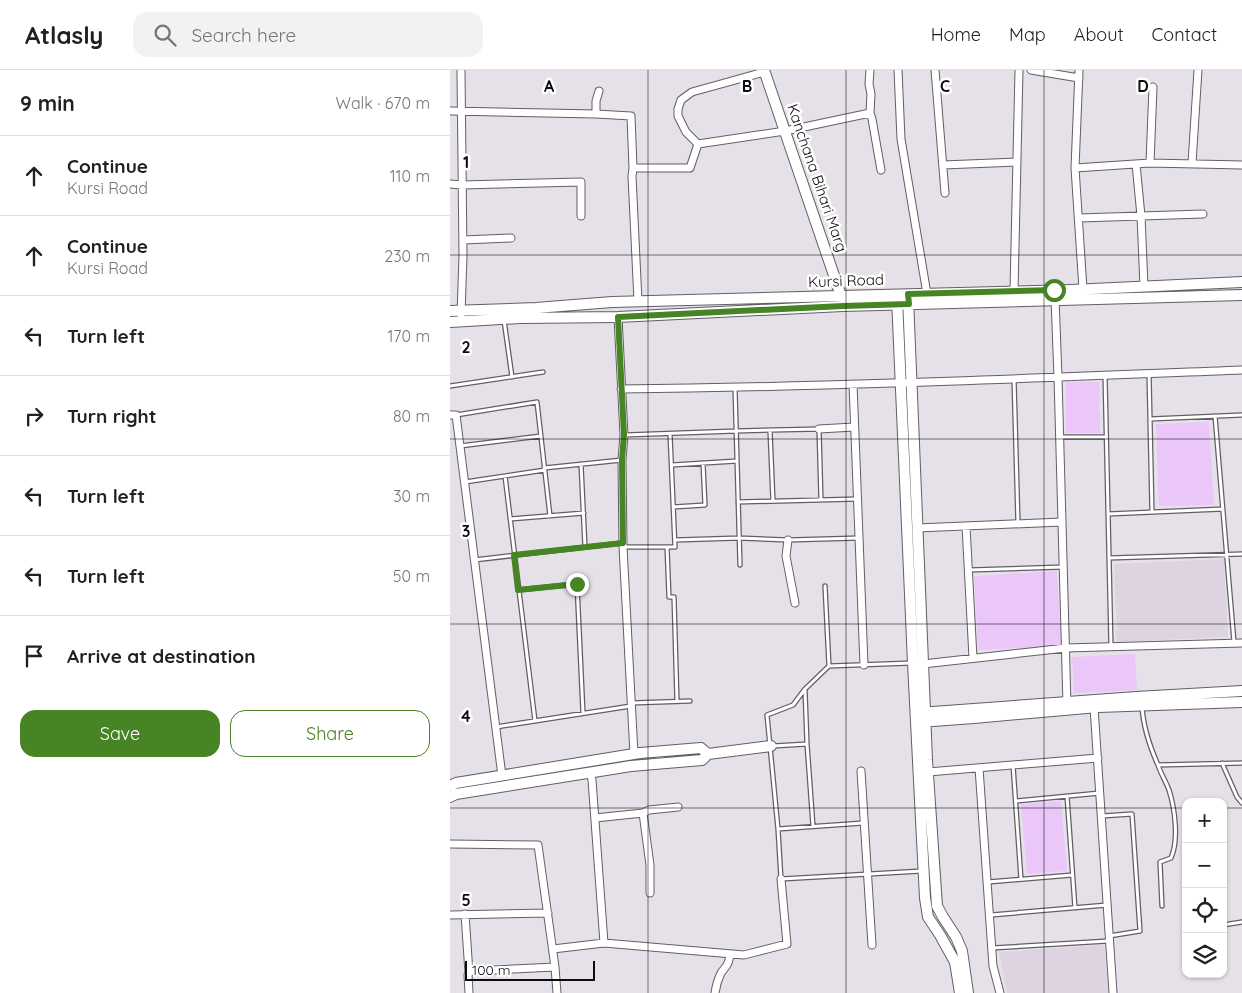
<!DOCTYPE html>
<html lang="en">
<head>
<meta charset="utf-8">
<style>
	body { margin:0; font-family:Quicksand,sans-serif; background:#f2f2f2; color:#202124 }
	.controls { position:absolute; right:15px; bottom:15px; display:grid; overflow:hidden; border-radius:10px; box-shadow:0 1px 4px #0004 }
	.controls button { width:45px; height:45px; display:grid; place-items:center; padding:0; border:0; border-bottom:1px solid #e0e0e0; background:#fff; color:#202124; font:25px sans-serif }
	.scale { position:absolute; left:15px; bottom:12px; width:130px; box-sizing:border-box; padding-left:5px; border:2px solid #0c0b0d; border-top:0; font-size:14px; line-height:18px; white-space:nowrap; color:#0c0b0d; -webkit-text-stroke:4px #fff; paint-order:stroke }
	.stop { position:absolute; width:15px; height:15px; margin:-11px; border:4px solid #478423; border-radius:50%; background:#fff }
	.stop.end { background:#478423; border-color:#fff; box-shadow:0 1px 5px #0008 }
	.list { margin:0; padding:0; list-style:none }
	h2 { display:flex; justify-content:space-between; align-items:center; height:65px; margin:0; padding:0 20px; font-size:21px }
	h2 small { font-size:16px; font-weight:400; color:#757577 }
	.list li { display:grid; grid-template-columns:32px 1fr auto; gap:15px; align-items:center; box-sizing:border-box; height:80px; padding:0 20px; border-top:1px solid #e0e0e0 }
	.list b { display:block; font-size:19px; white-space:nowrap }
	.list p { margin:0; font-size:16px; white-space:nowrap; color:#757577 }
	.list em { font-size:16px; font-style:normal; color:#757577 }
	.actions { display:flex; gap:10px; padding:15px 20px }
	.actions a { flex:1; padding:11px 0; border:1px solid #478423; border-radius:15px; text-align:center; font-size:18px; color:#478423 }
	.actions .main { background:#478423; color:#fff }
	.icon { flex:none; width:28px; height:28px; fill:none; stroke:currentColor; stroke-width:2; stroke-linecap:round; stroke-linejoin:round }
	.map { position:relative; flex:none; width:792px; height:923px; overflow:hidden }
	header { display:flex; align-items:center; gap:30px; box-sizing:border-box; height:70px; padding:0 25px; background:#fff; border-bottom:1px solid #e0e0e0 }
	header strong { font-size:24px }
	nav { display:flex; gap:28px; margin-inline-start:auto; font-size:18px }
	.search { width:350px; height:45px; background:#f2f2f2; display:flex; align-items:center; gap:12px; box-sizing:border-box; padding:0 18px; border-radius:15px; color:#757577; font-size:19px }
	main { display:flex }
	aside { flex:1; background:#fff }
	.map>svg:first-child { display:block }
	.built { fill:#ddd3e1 }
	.green { fill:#eac6f9 }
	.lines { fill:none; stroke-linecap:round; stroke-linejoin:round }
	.lane-casing { stroke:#635e65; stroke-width:5.5 }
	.street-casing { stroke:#635e65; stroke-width:9 }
	.secondary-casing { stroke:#635e65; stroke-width:12 }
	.lane { stroke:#fff; stroke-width:3 }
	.street { stroke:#fff; stroke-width:7 }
	.secondary { stroke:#fff; stroke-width:10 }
	.route { stroke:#478423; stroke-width:6 }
	.grid { fill:none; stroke:#0c0b0d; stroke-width:1; stroke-opacity:0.55 }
	.labels { text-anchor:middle; stroke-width:5; stroke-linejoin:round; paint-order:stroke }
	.street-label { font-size:15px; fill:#0c0b0d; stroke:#fff }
	.grid-label { font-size:16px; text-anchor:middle; font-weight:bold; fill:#0c0b0d; stroke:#fff; stroke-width:5; stroke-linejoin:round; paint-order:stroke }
</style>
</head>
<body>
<header>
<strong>Atlasly</strong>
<div class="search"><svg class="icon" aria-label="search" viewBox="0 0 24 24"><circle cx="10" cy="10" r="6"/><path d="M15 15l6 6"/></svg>Search here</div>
<nav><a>Home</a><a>Map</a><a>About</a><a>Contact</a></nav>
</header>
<main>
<aside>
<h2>9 min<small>Walk · 670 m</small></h2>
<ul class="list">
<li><svg class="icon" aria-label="ahead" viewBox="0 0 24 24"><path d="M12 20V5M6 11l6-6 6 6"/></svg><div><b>Continue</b><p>Kursi Road</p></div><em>110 m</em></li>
<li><svg class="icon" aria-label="ahead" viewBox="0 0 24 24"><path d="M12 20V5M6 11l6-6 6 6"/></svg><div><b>Continue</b><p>Kursi Road</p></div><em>230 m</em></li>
<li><svg class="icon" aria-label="left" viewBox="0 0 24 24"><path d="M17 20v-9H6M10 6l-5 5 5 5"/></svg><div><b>Turn left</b></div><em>170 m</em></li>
<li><svg class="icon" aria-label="right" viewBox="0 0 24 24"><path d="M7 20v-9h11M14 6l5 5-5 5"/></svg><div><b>Turn right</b></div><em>80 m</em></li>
<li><svg class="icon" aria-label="left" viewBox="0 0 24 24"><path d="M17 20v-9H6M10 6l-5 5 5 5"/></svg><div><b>Turn left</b></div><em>30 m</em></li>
<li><svg class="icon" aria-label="left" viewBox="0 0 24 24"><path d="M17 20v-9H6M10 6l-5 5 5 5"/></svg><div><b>Turn left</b></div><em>50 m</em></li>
<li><svg class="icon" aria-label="arrive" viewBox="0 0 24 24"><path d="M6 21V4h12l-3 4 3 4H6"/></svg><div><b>Arrive at destination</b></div></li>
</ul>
<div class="actions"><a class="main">Save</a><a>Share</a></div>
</aside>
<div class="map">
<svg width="792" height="923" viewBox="0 0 792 923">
	<rect width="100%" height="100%" fill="#e6e1e9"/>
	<path class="built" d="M774,489L778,567L667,572L664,494Z
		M654,875L658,923H557L549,882Z"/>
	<path class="green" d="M616,312H649L650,363H616Z
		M759,352L764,435L709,436L706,354Z
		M607,501L611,576L528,580L524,506Z
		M685,584L687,620L624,623L622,587Z
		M611,731L617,801L577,804L571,734Z"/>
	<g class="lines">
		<defs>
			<path id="lane" d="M54,250L62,307
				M699,303L702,442
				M655,305L661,576
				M564,309L568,453
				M0,316L93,302
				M285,318L290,495
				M6,345L87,332L100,446
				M765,346L784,572
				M700,349L792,345
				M320,361L323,431
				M175,365L286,361L369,359L371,430
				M610,367H656
				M10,376L91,366
				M131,394L135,477
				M222,395L287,391
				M94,398L172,390
				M55,406L85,651
				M15,412L95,400
				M288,432L407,429
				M223,437L255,435L253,393
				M658,444L773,439
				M60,449L134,443
				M225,470L289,468L338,470L409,468
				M174,477H225L220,364
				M217,477L219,527H224L227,631
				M659,488L792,484
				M24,490L172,473
				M519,500L613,497
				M375,516L379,596L462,593
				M68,520L127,514L133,643
				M379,596L355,619L343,635L317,645L328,759L331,809L472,801
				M355,620L357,674
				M181,633L240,631
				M692,636C693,656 700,677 708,695C711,704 716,712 719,720C725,739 729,770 721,788L710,792L712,836
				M46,657L181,636
				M323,676L357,674L363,756
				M772,693L787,727L792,733
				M563,695L571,809
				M708,695L792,693
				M617,726L625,838
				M566,731L650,723
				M652,746L682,744L690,861L659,866
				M328,759L413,753
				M538,812L622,805
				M541,845L657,835
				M773,855L792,852
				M542,878L658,871"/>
			<path id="street" d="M420,0L419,14L421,24L420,43L422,49L431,100
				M448,0L451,69L477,224
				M485,0L495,123
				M581,0L629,8
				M629,0L625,98L633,219
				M0,41L146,44L181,46L183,98L182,106L188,231
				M146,44V31L149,21
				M248,74L335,61L420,43
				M248,74L236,62L228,46V39L231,30L242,22L314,2
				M700,93L703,17
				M742,93L748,0
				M686,94L691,146L694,216
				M493,95L567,92
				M183,98H240L248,74
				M625,98L700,93L792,95
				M0,114L12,115L131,112V146
				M629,148L753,144
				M13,170L61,168
				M564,221L569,0
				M605,228L608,307L617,635
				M11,245L13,186L11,0
				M168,247L174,365L172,390L173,477L184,684
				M403,314L414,595
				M171,319C378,317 585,308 792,300
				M0,345H6L52,706
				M369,359L404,357
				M516,456L523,588
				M467,458L612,452
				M338,470L336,486L345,533
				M473,594L616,578L792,573
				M644,637L663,923
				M529,698L543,896L550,923
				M411,701L422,875
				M478,702L648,688
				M193,743L200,795V823
				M145,748L193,743L199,740L228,737
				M0,774L88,775L105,897L107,923
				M15,844L19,903
				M0,845L98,843
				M154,873L294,885L337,874L331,809
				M103,879L154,873L142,710L140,702
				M19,923L18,905L19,903L22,901L105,897
				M265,923C266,916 268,909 271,903C277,895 279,894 280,884"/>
			<path id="secondary" d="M314,0L391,226
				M447,228L463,593L475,828L478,847L490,865L505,892L510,923
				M458,228L477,690L487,836L493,847L506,867L512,881L518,923
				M0,241L86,238L162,232L621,220L792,212
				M0,252L70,248L168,247L393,236L792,225
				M469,643L686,627L792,621
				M469,652L524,648L648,637L792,632
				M0,716L6,713L190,683L251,678L258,684
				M0,727L6,724L181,696L252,690L258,684L321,676"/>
		</defs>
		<use href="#lane" class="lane-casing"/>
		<use href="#street" class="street-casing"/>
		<use href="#secondary" class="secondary-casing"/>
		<use href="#lane" class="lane"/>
		<use href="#street" class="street"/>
		<use href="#secondary" class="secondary"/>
	</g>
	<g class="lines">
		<path class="route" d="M127,514L68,520L64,485L173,473L172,390L174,365L168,247L393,236L459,234L458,224L604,220"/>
	</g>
	<path class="grid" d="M198,0V923M396,0V923M594,0V923M0,185H792M0,369H792M0,554H792M0,738H736M773,738H792"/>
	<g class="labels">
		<g class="street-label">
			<text transform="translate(367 108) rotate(71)" y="5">Kanchana Bihari Marg</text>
			<text transform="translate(396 211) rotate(-2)" y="5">Kursi Road</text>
		</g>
	</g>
	<g class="grid-label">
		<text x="99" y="22">A</text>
		<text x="297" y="22">B</text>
		<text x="495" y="22">C</text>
		<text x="693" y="22">D</text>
		<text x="16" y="98">1</text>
		<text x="16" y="283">2</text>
		<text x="16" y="467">3</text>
		<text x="16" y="652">4</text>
		<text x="16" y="836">5</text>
	</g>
</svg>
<div class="controls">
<button>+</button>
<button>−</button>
<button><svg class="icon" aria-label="locate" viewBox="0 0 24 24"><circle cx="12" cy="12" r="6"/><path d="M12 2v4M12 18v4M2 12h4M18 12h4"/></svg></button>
<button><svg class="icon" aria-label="layers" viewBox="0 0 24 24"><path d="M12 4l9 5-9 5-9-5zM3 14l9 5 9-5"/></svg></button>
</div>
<div class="scale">100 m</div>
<div class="stop" style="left:604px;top:220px"></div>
<div class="stop end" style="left:127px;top:514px"></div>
</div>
</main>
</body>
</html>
